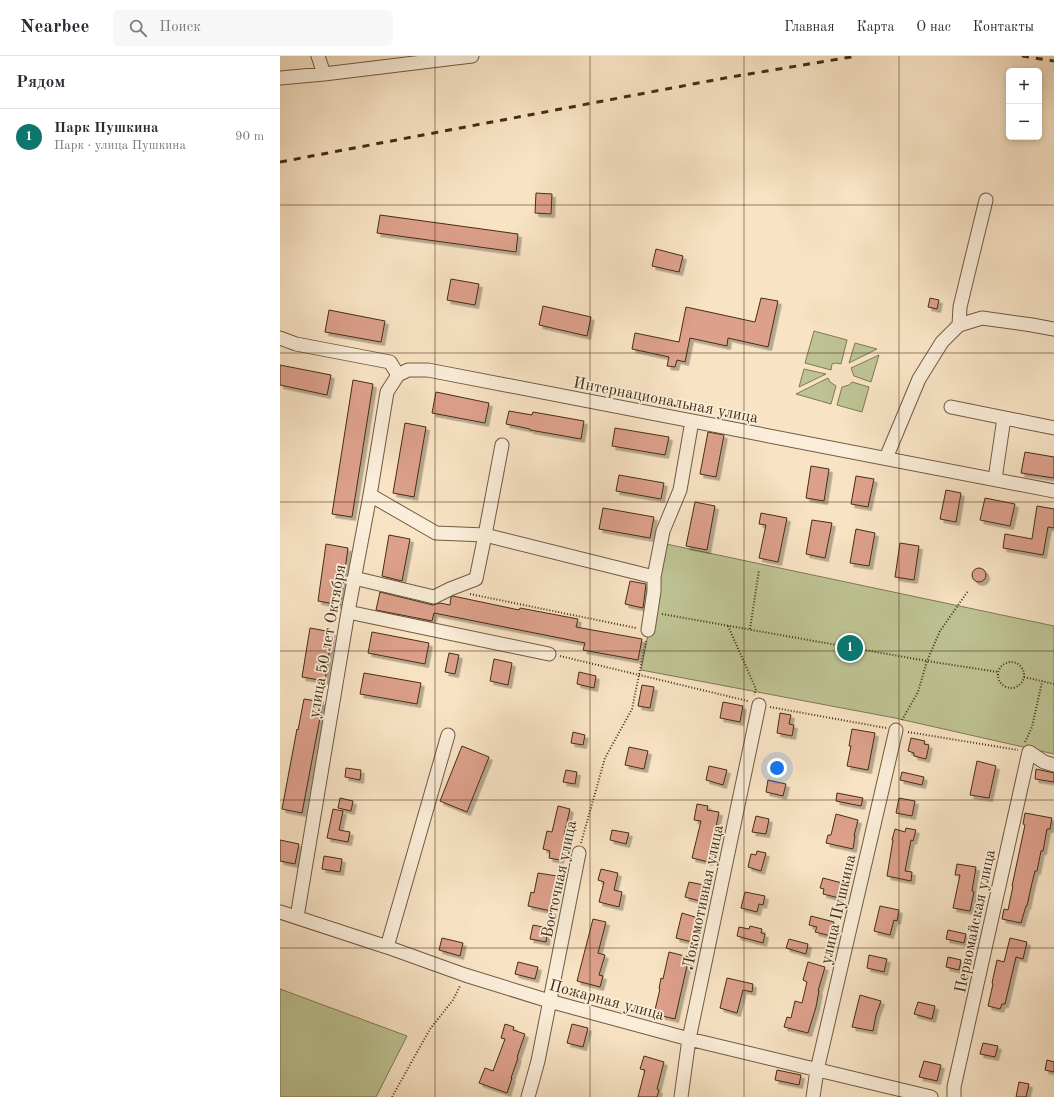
<!DOCTYPE html>
<html lang="ru">
<head>
<meta charset="utf-8">
<style>
	body { margin:0; font-family:"Old Standard TT",serif; background:#f7f7f7; color:#2b2b33 }
	.controls { position:absolute; right:12px; top:12px; display:grid; overflow:hidden; border-radius:6px; box-shadow:0 2px 6px #0003 }
	.controls button { width:36px; height:36px; display:grid; place-items:center; padding:0; border:0; border-bottom:1px solid #e1e1e2; background:#fff; color:#2b2b33; font:20px sans-serif }
	.you { position:absolute; left:497px; top:712px; width:14px; height:14px; margin:-10px; border:3px solid #fff; border-radius:50%; background:#1a73e8; box-shadow:0 0 0 6px #1a73e833 }
	.badge { display:grid; place-items:center; width:26px; height:26px; border-radius:50%; background:#0f766e; color:#fff; font-size:13px; font-weight:700 }
	.pin { position:absolute; translate:-50% -50%; border:2px solid #fff; box-shadow:0 1px 4px #0006 }
	.list { margin:0; padding:0; list-style:none }
	h2 { display:flex; justify-content:space-between; align-items:center; height:52px; margin:0; padding:0 16px; font-size:17px }
	h2 small { font-size:13px; font-weight:400; color:#7c7c81 }
	.list li { display:grid; grid-template-columns:26px 1fr auto; gap:12px; align-items:center; box-sizing:border-box; height:56px; padding:0 16px; border-top:1px solid #e1e1e2 }
	.list b { display:block; font-size:15px; white-space:nowrap }
	.list p { margin:0; font-size:13px; white-space:nowrap; color:#7c7c81 }
	.list em { font-size:13px; font-style:normal; color:#7c7c81 }
	.icon { flex:none; width:22px; height:22px; fill:none; stroke:currentColor; stroke-width:2; stroke-linecap:round; stroke-linejoin:round }
	.map { position:relative; flex:none; width:774px; height:1041px; overflow:hidden }
	header { display:flex; align-items:center; gap:24px; box-sizing:border-box; height:56px; padding:0 20px; background:#fff; border-bottom:1px solid #e1e1e2 }
	header strong { font-size:19px }
	nav { display:flex; gap:22px; margin-inline-start:auto; font-size:14px }
	.search { width:280px; height:36px; background:#f7f7f7; display:flex; align-items:center; gap:10px; box-sizing:border-box; padding:0 14px; border-radius:6px; color:#7c7c81; font-size:15px }
	main { display:flex }
	aside { flex:1; background:#fff }
	.map>svg:first-child { display:block }
	.green { fill:#bec393; stroke:#817854 }
	.building { fill:#dda08b; stroke:#442d14; filter:url(#shadow) }
	.lines { fill:none; stroke-linecap:round; stroke-linejoin:round }
	.minor-casing { stroke:#715a40; stroke-width:15 }
	.path { stroke:#442d14; stroke-width:2; stroke-dasharray:1 2; stroke-linecap:butt }
	.minor { stroke:#faedd9; stroke-width:13 }
	.rail { stroke:#442d14; stroke-width:3; stroke-dasharray:7 7; stroke-linecap:butt }
	.grid { fill:none; stroke:#442d14; stroke-width:1; stroke-opacity:0.55 }
	.labels { text-anchor:middle; stroke-width:3.5; stroke-linejoin:round; paint-order:stroke }
	.street-label { font-size:16px; fill:#442d14; stroke:#faedd9 }
</style>
</head>
<body>
<header>
<strong>Nearbee</strong>
<div class="search"><svg class="icon" aria-label="search" viewBox="0 0 24 24"><circle cx="10" cy="10" r="6"/><path d="M15 15l6 6"/></svg>Поиск</div>
<nav><a>Главная</a><a>Карта</a><a>О нас</a><a>Контакты</a></nav>
</header>
<main>
<aside>
<h2>Рядом<small></small></h2>
<ul class="list">
<li><span class="badge">1</span><div><b>Парк Пушкина</b><p>Парк · улица Пушкина</p></div><em>90 m</em></li>
</ul>
</aside>
<div class="map">
<svg width="774" height="1041" viewBox="0 0 774 1041">
	<defs>
		<filter id="shadow"><feDropShadow dx="3.5" dy="3.5" stdDeviation="0" flood-color="#0004"/></filter>
	</defs>
	<rect width="100%" height="100%" fill="#f8e3c4"/>
	<filter id="stains"><feTurbulence type="fractalNoise" baseFrequency=".005" numOctaves="4"/><feColorMatrix values="0 0 0 0 .2 0 0 0 0 .09 0 0 0 0 .02 0 0 0 .5 -.17"/></filter>
	<radialGradient id="worn" r=".72"><stop offset=".6" stop-color="#630" stop-opacity="0"/><stop offset="1" stop-color="#630" stop-opacity=".3"/></radialGradient>
	<path class="green" d="M534,275L567,284L561,308L556,307L552,308L551,314L525,307Z
		M575,287L597,293L569,307Z
		M599,299L591,326L574,320L571,312Z
		M524,313L546,318L519,331Z
		M548,322L550,326L556,330L551,348L516,338Z
		M572,326L589,331L582,356L557,349L562,331L569,329Z
		M386,488L774,570V698L615,662L361,614Z
		M0,933L127,980L96,1041H0Z"/>
	<path class="building" d="M256,137L272,138L271,158L255,157Z
		M100,159L238,178L236,196L97,177Z
		M376,193L403,200L399,216L372,210Z
		M171,223L199,228L195,249L167,244Z
		M481,242L498,245L488,291L448,282L447,290L410,282L405,306L397,304L395,311L387,310L389,301L352,293L355,277L399,286L406,251L475,266Z
		M650,242L659,244L657,253L648,251Z
		M263,250L311,261L307,280L259,269Z
		M49,254L105,265L101,286L45,276Z
		M0,309L51,319L47,339L0,329Z
		M73,324L93,328L72,461L52,458Z
		M156,336L209,347L205,367L152,357Z
		M229,355L252,359L253,356L304,365L301,383L250,374V373L226,368Z
		M125,367L146,371L134,441L113,437Z
		M335,372L389,381L385,399L332,390Z
		M428,376L444,379L436,421L420,418Z
		M745,396L774,401V422L741,417Z
		M531,410L549,413L544,445L526,442Z
		M339,419L384,427L381,443L336,435Z
		M576,420L594,423L588,451L571,448Z
		M666,434L681,437L676,466L660,463Z
		M705,442L735,448L730,470L700,464Z
		M415,446L435,450L427,494L406,490Z
		M757,450L774,453V472L768,471L763,499L723,492L725,478L752,483Z
		M323,452L374,461L370,482L319,473Z
		M481,457L507,462L498,506L479,502L486,469L479,468Z
		M532,464L552,467L545,502L526,498Z
		M576,473L595,477L589,510L570,507Z
		M109,479L130,483L122,525L102,520Z
		M620,487L639,490L634,524L615,521Z
		M46,488L68,492L60,549L38,545Z
		M692 519a7 7 0 1 1 14 0a7 7 0 1 1-14 0Z
		M350,525L366,528L363,552L345,548Z
		M100,536L153,549L160,547L170,549L171,541L173,540L239,554L240,552L298,563L296,571L362,583L358,604L303,594L305,587L154,557L152,565L96,554Z
		M30,572L52,576L45,625L22,621Z
		M92,576L149,587L145,608L88,597Z
		M169,597L179,599L175,618L165,616Z
		M214,603L232,607L228,629L210,625Z
		M299,616L316,620L314,632L297,628Z
		M84,617L141,627L137,648L80,638Z
		M362,629L374,631L370,652L358,650Z
		M24,643L43,646L22,757L2,753L17,673L18,674Z
		M443,646L463,650L460,666L440,662Z
		M500,657L511,659L509,668L514,669L512,680L497,677Z
		M572,673L595,677L588,714L567,710L571,690H569Z
		M293,676L305,679L303,689L291,687Z
		M631,682L645,685L644,688L649,689L646,703L634,700V697L628,695Z
		M182,690L209,701L187,756L160,745Z
		M349,691L368,695L364,713L345,709Z
		M697,705L716,710L709,742L690,739Z
		M429,710L447,714L443,729L426,724Z
		M66,712L81,714L80,724L65,721Z
		M756,713L774,717V726L755,723Z
		M286,714L297,716L295,728L283,726Z
		M622,716L644,721L642,729L620,724Z
		M488,724L506,728L503,740L486,736Z
		M557,737L583,742L581,750L556,745Z
		M60,742L73,745L71,755L58,752Z
		M619,742L635,745L632,760L616,757Z
		M417,748L428,750L427,754L439,756L429,806L412,802L421,765L414,764Z
		M278,750L290,753L284,779H286L280,804L269,802L270,795L263,793L267,775L272,776Z
		M53,753L63,755L59,774L70,776L68,786L47,782Z
		M745,757L772,762L770,773H767L763,795H761L757,815H755L752,827L747,850H746L741,867L722,863L724,853L728,854L733,830H732L745,769L743,768Z
		M556,758L578,764L574,780H575L573,793L546,787L548,779H551Z
		M476,760L489,763L486,778L472,776Z
		M626,772L636,774L633,785L631,784L625,815L632,816L631,825L607,820L613,784H612L615,773L625,776Z
		M332,774L349,777L346,788L330,784Z
		M0,784L19,788L15,808L0,805Z
		M477,795L486,797L481,815L468,811L471,798L476,799Z
		M44,800L62,803L60,816L42,813Z
		M677,808L696,811L692,835L694,836L690,855L673,852L680,819H675Z
		M321,813L338,817L334,834L342,836L339,851L319,846L324,826L318,824Z
		M258,817L277,820L271,855L248,850L251,836L254,837Z
		M543,822L562,827L559,842L543,838L544,833L540,832Z
		M409,826L424,829L420,845L405,841Z
		M465,836L485,840L483,849L479,848L477,856L461,852Z
		M600,850L619,854L617,865L614,864L610,879L594,875Z
		M402,857L418,862L412,886L396,882Z
		M531,860L554,866L551,880L535,876L537,871L529,869Z
		M313,863L326,866L318,897L325,899L319,919L323,920L320,931L297,925Z
		M253,869L268,872L266,886L250,883Z
		M470,870L482,873L481,877L485,878L483,887L457,880L459,871L469,873Z
		M668,874L686,878L684,887L666,883Z
		M162,882L183,887L180,900L159,894Z
		M730,882L747,886L743,903L736,901L725,948H722L720,953L708,950L713,928L712,927L717,904L724,906Z
		M509,883L528,888L526,898L506,892Z
		M389,896L409,901L395,963L374,958L380,933H379L381,922L383,923Z
		M589,899L607,903L604,916L587,912Z
		M668,901L681,904L679,914L666,911Z
		M238,906L258,911L255,923L235,918Z
		M528,906L545,911L538,935H539L536,951L528,977L504,971L507,961L511,962L515,945L522,947L527,926L523,924Z
		M447,922L473,928L472,936L463,934L457,957L440,952Z
		M580,939L601,945L596,959L593,975L572,971Z
		M638,946L655,950L652,963L634,958Z
		M225,968L234,971L233,974L245,978L237,1001L238,1002L231,1022H232L227,1037L199,1027L205,1012L213,1015L225,983L221,982Z
		M292,968L308,972L303,991L287,987Z
		M703,987L718,990L715,1001L700,998Z
		M364,1000L384,1006L377,1033L379,1034L377,1041H358L365,1014L360,1013Z
		M767,1004L774,1006V1016L765,1014Z
		M644,1005L661,1009L657,1025L639,1021Z
		M497,1014L521,1019L519,1029L495,1024Z
		M739,1026L749,1028L746,1041H736Z"/>
	<g class="lines">
		<defs>
			<path id="minor" d="M38,0L44,18
				M0,22L44,18L192,0
				M679,269L702,262L752,269L774,273
				M0,282L16,288L110,306L118,319
				M118,319L128,314H148L774,435
				M671,351L774,372
				M606,402L639,323L662,286L679,269L680,251L686,226L706,144
				M715,423L724,362
				M90,439L156,477L205,479L374,521
				M74,522L154,541L170,533L196,523L205,479L222,389
				M68,556L269,598
				M368,574L374,535V521L383,475L400,434L412,365
				M0,856L107,891L185,919L269,945L409,983L651,1041
				M17,861L68,556L90,439L107,336L118,319
				M107,891L168,679
				M248,1041L258,1005L299,797
				M401,1041L409,983L479,649
				M533,1041L537,1014L616,674
				M674,1041V1031L749,696L764,706L774,709"/>
		</defs>
		<use href="#minor" class="minor-casing"/>
		<path class="path" d="M190,538L356,572
			M382,558L647,605L718,616
			M448,570L476,633L474,639
			M470,573L479,514
			M280,600L468,645
			M718 619a13 13 0 1 1 26 0a13 13 0 1 1-26 0Z
			M744,621L774,628
			M490,651L606,672
			M622,664L638,636L647,605L660,575L688,535
			M628,676L738,694
			M745,686L752,671L762,626
			M301,787L325,702L352,653L366,585
			M112,1041L150,973L173,944L180,930"/>
		<use href="#minor" class="minor"/>
		<path class="rail" d="M742,0L774,5
			M0,106L445,22L577,0"/>
	</g>
	<path class="grid" d="M155,0V1041M310,0V1041M464,0V1041M619,0V1041M0,149H774M0,297H774M0,446H774M0,595H774M0,744H774M0,892H774"/>
	<g class="labels">
		<g class="street-label">
			<text transform="translate(386 343) rotate(11)" y="6">Интернациональная улица</text>
			<text transform="translate(46 585) rotate(-80)" y="6">улица 50 лет Октября</text>
			<text transform="translate(278 823) rotate(-78)" y="6">Восточная улица</text>
			<text transform="translate(422 841) rotate(-78)" y="6">Локомотивная улица</text>
			<text transform="translate(557 853) rotate(-77)" y="6">улица Пушкина</text>
			<text transform="translate(694 865) rotate(-78)" y="6">Первомайская улица</text>
			<text transform="translate(327 943) rotate(15)" y="6">Пожарная улица</text>
		</g>
	</g>
	<rect width="100%" height="100%" filter="url(#stains)"/>
	<rect width="100%" height="100%" fill="url(#worn)"/>
</svg>
<div class="controls">
<button>+</button>
<button>−</button>
</div>
<div class="you"></div>
<div class="pin badge" style="left:570px;top:592px">1</div>
</div>
</main>
</body>
</html>
